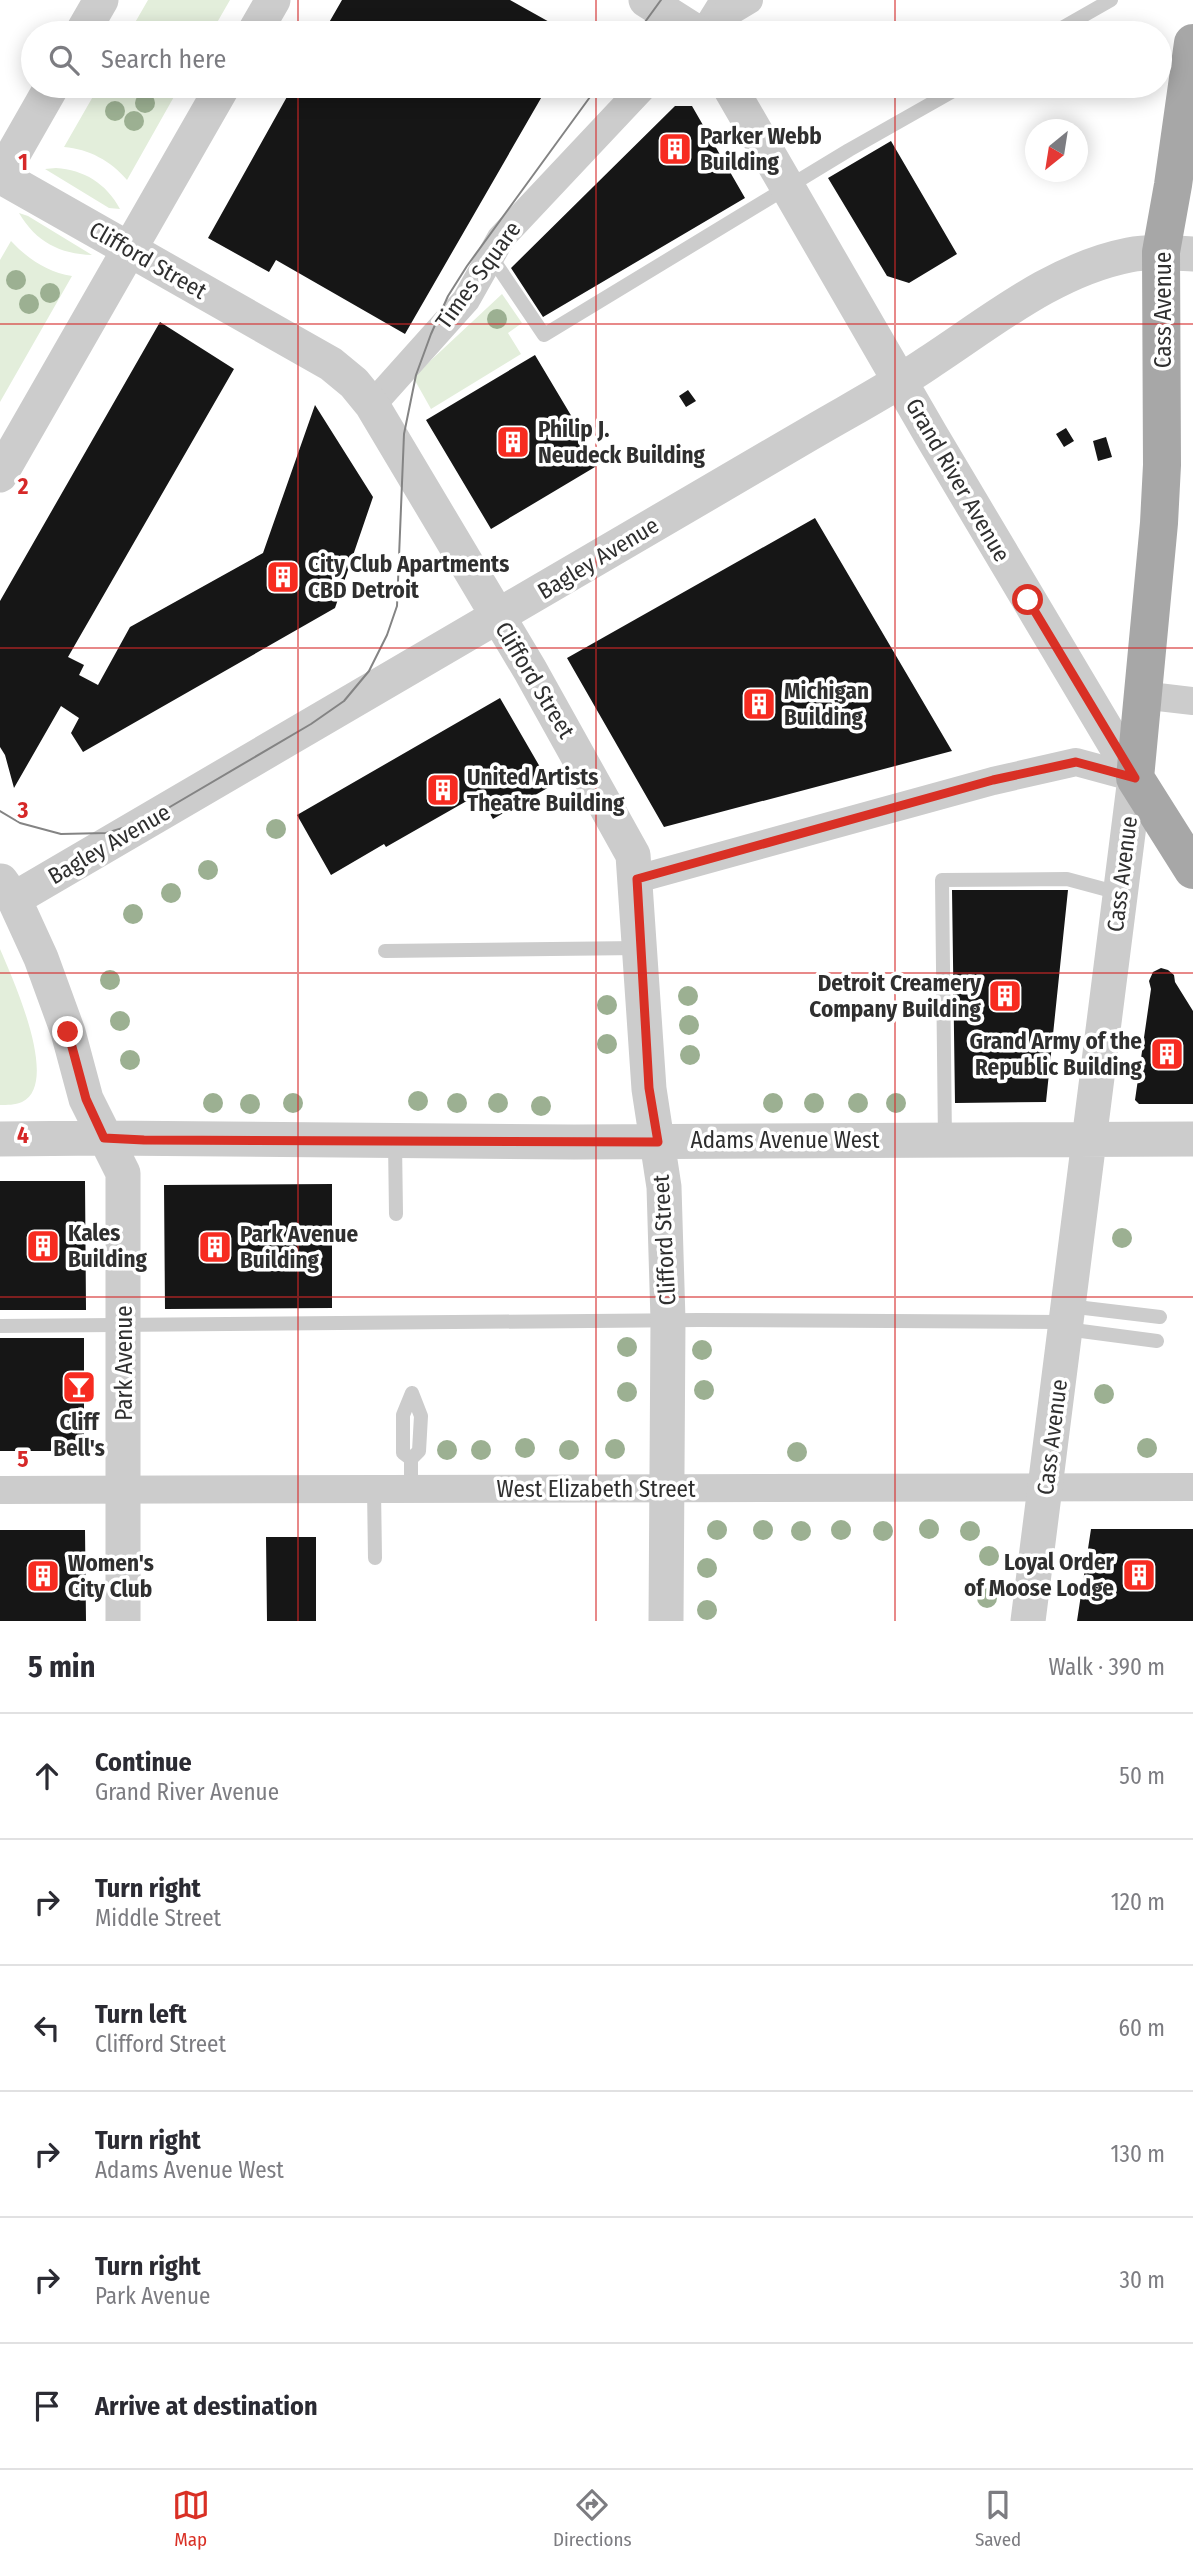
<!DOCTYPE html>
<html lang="en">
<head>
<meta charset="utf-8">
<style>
	body { margin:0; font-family:"Fira Sans Condensed",sans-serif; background:#f7f7f7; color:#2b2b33 }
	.compass { position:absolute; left:1025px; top:119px; width:63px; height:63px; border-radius:50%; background:#fff; box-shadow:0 4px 18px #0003; rotate:210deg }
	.stop { position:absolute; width:21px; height:21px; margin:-16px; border:5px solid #d93025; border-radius:50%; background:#fff }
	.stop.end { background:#d93025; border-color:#fff; box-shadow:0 2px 7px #0008 }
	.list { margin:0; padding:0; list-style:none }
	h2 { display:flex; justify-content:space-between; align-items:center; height:91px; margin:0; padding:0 28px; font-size:30px }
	h2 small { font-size:23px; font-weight:400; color:#7c7c81 }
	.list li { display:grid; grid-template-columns:46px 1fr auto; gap:21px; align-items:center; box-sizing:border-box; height:126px; padding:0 28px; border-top:2px solid #e1e1e2 }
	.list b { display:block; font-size:26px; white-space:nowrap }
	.list p { margin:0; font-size:23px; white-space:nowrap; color:#7c7c81 }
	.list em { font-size:23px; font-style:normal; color:#7c7c81 }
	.icon { flex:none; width:38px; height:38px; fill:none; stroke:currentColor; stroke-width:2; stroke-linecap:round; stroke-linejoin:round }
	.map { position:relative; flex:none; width:1193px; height:1621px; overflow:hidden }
	.search { position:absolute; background:#fff; box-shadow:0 4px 18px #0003; left:21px; right:21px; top:21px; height:77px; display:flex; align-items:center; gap:18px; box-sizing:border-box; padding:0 24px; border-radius:38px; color:#7c7c81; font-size:26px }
	.sheet { height:847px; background:#fff }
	nav { display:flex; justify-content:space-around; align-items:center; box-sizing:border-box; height:98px; border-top:2px solid #e1e1e2; background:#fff; font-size:19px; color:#7c7c81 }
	nav a { display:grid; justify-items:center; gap:4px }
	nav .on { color:#d93025 }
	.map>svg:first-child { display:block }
	.green { fill:#e3eedb }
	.building { fill:#161616 }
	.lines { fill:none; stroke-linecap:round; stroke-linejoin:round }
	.service { stroke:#ccc; stroke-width:14 }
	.minor { stroke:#ccc; stroke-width:28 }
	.tertiary { stroke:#ccc; stroke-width:35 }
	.primary { stroke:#a7a7a7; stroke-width:38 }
	.tram { stroke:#848484; stroke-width:2 }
	.tree { fill:#9cb092 }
	.route { stroke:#d93025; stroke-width:9 }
	.grid { fill:none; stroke:#d62828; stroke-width:2; stroke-opacity:0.55 }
	.labels { text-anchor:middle; stroke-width:7; stroke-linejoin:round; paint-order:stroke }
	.poi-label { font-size:23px; font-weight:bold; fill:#2f2f2f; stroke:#fff; text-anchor:start }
	.street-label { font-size:23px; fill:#2f2f2f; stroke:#fff }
	.grid-label { font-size:23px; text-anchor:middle; font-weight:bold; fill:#d62828; stroke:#fff; stroke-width:7; stroke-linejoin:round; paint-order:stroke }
</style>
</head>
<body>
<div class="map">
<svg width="1193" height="1621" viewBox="0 0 1193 1621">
	<rect width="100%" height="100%" fill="#fff"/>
	<path class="green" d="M148,0H230L211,33H129Z
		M99,86H180L127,180C111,161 89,149 64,147Z
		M56,168C84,170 106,183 120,209L109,208L45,169Z
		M19,213L28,216L92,255C60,254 36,242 19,213Z
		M11,241C28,259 47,272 72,276L0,402V260Z
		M502,294L522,323L508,333L521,354L431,409L413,377Z
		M0,949C12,977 61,1084 22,1102C15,1105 7,1105 0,1105Z"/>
	<path class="building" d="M342,0H510L569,33H323Z
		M293,86H548L405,334L276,260L269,272L208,238Z
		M675,106H692L745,198L543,317L511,268Z
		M891,141L957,254L909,283L887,276L828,178Z
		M160,322L234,369L68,657L84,665L79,675L98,685L130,627L263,553L315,405L373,497L335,608L83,752L71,733L79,718L61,706L14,788L5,755L0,747V601Z
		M535,355L600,464L491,529L426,420Z
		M688,390L696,401L686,407L679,396Z
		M1066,428L1074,441L1064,447L1056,434Z
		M1106,437L1112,457L1098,461L1093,441Z
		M815,518L952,751L664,827L567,658Z
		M500,698L551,786L493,819L479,794L386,847L384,844L331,875L297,815Z
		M952,890H1068L1046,1102L955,1103Z
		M1161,968L1168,970L1174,975L1175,982L1193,1011V1104H1139L1135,1100L1151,989L1149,981L1153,972Z
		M0,1181H85L86,1310H0Z
		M332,1184V1308L165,1309L164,1185Z
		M0,1338H84V1451H0Z
		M1091,1529H1193V1621H1077Z
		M0,1530H85L86,1621H0Z
		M266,1537H316V1621H267Z"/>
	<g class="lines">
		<path class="service" d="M703,21L716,0
			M1053,33L1111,0
			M490,255L544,335L849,150L962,86
			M385,951L639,948
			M945,1140L942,880L1067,879L1119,893
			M395,1142L396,1214
			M1068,1306L1160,1317
			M0,1326L699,1320L1065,1322
			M1066,1329L1157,1341
			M411,1459L403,1453V1415L412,1393
			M374,1489L375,1558
			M411,1489V1459L419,1451L421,1416L412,1393"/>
		<path class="minor" d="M694,33L749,0
			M372,405L466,300L501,238L644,86
			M1141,695L1193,701
			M637,879L993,781L1076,762L1135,778
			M0,1490L1193,1487"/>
		<path class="tertiary" d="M646,0L698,33
			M82,33L101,0
			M254,33L273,0
			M729,86L931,435L1135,778L1028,1621
			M0,176L331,364L354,383L372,405L530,670L633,855L649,1089L664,1187L668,1320L666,1621
			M0,177L52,86
			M0,475L223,86
			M1,881L14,899L41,958L68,1032L86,1099L123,1173V1621
			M14,899L809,434C848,411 890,389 928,363C991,322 1053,270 1129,255C1150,251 1172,253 1193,254
			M0,1139L104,1138L574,1142L1193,1139"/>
		<path class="primary" d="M1193,43L1173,185L1161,252L1162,465L1159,523L1135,778L1193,870"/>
		<path class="tram" d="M637,33L661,0
			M0,811L20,823L61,834L106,833L146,821L311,724L344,701L369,671L387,635L397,606L404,434L416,375L431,334L448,296L467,266L598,86"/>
	</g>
	<g class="tree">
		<circle cx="145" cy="103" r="10"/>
		<circle cx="115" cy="111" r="10"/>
		<circle cx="134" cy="121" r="10"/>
		<circle cx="16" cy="280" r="10"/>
		<circle cx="50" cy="293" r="10"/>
		<circle cx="29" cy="304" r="10"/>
		<circle cx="497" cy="319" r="10"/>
		<circle cx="276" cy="829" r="10"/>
		<circle cx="208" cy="870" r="10"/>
		<circle cx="171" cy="893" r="10"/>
		<circle cx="133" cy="914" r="10"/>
		<circle cx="110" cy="980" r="10"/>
		<circle cx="688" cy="996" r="10"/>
		<circle cx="607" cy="1005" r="10"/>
		<circle cx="120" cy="1021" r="10"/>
		<circle cx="689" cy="1025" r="10"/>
		<circle cx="607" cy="1044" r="10"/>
		<circle cx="690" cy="1055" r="10"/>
		<circle cx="130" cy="1060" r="10"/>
		<circle cx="418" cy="1101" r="10"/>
		<circle cx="213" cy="1103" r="10"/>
		<circle cx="293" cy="1103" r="10"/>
		<circle cx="457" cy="1103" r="10"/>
		<circle cx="498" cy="1103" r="10"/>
		<circle cx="773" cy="1103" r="10"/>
		<circle cx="814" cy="1103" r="10"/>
		<circle cx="858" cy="1103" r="10"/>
		<circle cx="896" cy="1103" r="10"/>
		<circle cx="250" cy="1104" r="10"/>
		<circle cx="541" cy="1106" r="10"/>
		<circle cx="1122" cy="1238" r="10"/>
		<circle cx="627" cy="1347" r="10"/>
		<circle cx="702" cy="1350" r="10"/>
		<circle cx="704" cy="1390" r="10"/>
		<circle cx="627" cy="1392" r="10"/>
		<circle cx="1104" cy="1394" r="10"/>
		<circle cx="525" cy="1448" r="10"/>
		<circle cx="1147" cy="1448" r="10"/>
		<circle cx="615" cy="1449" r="10"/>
		<circle cx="447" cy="1450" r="10"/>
		<circle cx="481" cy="1450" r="10"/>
		<circle cx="569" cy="1450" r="10"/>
		<circle cx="797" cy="1452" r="10"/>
		<circle cx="929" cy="1529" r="10"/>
		<circle cx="717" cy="1530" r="10"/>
		<circle cx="763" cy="1530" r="10"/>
		<circle cx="841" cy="1530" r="10"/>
		<circle cx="801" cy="1531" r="10"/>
		<circle cx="883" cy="1531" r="10"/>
		<circle cx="970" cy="1531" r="10"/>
		<circle cx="989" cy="1556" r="10"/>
		<circle cx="707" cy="1568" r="10"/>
		<circle cx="987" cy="1598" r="10"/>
		<circle cx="707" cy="1610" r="10"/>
	</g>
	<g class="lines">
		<path class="route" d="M68,1032L86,1099L104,1138L144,1140L658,1142L649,1088L637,879L993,780L1076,762L1135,778L1028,600"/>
	</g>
	<path class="grid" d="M298,0V33M596,0V33M895,0V33M298,86V1621M596,86V1621M895,86V1621M0,324H1193M0,648H1193M0,973H1193M0,1297H1193"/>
	<defs>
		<symbol id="building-square" viewBox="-11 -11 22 22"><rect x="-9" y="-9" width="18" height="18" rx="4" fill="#f72b20" stroke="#fff"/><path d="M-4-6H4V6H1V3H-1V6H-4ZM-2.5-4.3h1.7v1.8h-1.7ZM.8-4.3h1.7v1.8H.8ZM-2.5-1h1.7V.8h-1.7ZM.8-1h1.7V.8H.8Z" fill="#fff"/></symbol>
		<symbol id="bar-square" viewBox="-11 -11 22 22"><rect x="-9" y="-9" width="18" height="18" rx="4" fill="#f72b20" stroke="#fff"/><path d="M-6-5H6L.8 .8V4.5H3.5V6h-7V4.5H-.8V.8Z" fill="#fff"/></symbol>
	</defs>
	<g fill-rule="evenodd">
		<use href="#building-square" x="656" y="130" width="38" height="38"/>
		<use href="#building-square" x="494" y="423" width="38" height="38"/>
		<use href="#building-square" x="264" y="558" width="38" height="38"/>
		<use href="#building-square" x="740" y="685" width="38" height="38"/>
		<use href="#building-square" x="424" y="771" width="38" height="38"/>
		<use href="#building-square" x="986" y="977" width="38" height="38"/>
		<use href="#building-square" x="1148" y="1035" width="38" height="38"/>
		<use href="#building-square" x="24" y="1227" width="38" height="38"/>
		<use href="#building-square" x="196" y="1228" width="38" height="38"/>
		<use href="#bar-square" x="60" y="1368" width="38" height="38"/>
		<use href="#building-square" x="1120" y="1556" width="38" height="38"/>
		<use href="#building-square" x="24" y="1557" width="38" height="38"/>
	</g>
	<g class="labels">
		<g class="poi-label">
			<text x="700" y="144">Parker Webb<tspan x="700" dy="26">Building</tspan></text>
			<text x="538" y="437">Philip J.<tspan x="538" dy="26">Neudeck Building</tspan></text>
			<text x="308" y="572">City Club Apartments<tspan x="308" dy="26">CBD Detroit</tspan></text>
			<text x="784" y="699">Michigan<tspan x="784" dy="26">Building</tspan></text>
			<text x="467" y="785">United Artists<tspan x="467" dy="26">Theatre Building</tspan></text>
			<text x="981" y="991" text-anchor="end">Detroit Creamery<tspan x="981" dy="26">Company Building</tspan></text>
			<text x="1142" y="1049" text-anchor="end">Grand Army of the<tspan x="1142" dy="26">Republic Building</tspan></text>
			<text x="68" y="1241">Kales<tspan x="68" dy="26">Building</tspan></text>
			<text x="240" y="1242">Park Avenue<tspan x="240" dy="26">Building</tspan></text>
			<text x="79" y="1430" text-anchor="middle">Cliff<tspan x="79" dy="26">Bell's</tspan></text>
			<text x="1114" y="1570" text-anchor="end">Loyal Order<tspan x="1114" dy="26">of Moose Lodge</tspan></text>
			<text x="68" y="1571">Women's<tspan x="68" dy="26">City Club</tspan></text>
		</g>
		<g class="street-label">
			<text transform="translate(148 260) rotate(30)" y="8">Clifford Street</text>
			<text transform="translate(478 275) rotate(-54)" y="8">Times Square</text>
			<text transform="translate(1163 310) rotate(-90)" y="8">Cass Avenue</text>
			<text transform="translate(958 480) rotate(60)" y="8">Grand River Avenue</text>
			<text transform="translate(598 558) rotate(-31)" y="8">Bagley Avenue</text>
			<text transform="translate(535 680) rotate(59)" y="8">Clifford Street</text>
			<text transform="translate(109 844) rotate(-30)" y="8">Bagley Avenue</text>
			<text transform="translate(1122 874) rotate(-83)" y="8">Cass Avenue</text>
			<text x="785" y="1148">Adams Avenue West</text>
			<text transform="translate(664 1240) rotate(-93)" y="8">Clifford Street</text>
			<text transform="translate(124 1363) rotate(-90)" y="8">Park Avenue</text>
			<text transform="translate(1052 1437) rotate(-83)" y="8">Cass Avenue</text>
			<text x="596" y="1497">West Elizabeth Street</text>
		</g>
	</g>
	<g class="grid-label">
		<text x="23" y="170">1</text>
		<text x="23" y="494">2</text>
		<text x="23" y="818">3</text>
		<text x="23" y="1143">4</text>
		<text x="23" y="1467">5</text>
	</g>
</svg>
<svg class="compass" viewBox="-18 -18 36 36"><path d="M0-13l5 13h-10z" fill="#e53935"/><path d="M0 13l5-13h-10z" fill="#7c7c81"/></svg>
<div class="stop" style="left:1028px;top:600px"></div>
<div class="stop end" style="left:68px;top:1032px"></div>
<div class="search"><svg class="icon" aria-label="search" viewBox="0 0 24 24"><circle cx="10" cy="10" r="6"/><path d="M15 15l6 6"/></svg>Search here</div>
</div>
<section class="sheet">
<h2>5 min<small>Walk · 390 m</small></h2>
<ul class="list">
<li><svg class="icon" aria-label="ahead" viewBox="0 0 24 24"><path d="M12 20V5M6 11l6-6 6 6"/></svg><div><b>Continue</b><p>Grand River Avenue</p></div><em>50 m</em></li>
<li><svg class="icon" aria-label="right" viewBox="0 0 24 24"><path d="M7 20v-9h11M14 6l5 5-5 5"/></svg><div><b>Turn right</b><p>Middle Street</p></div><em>120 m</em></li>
<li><svg class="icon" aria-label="left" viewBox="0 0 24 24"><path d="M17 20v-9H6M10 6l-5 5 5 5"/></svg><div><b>Turn left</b><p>Clifford Street</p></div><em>60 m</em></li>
<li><svg class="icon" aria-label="right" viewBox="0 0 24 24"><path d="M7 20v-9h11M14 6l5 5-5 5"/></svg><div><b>Turn right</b><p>Adams Avenue West</p></div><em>130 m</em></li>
<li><svg class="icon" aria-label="right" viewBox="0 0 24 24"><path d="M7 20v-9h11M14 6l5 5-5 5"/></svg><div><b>Turn right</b><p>Park Avenue</p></div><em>30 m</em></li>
<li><svg class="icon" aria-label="arrive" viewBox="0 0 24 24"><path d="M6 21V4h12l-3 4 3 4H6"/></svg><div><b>Arrive at destination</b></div></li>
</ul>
</section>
<nav>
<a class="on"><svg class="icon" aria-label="map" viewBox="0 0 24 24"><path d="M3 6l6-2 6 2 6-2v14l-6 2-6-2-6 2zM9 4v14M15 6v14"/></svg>Map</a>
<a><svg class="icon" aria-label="directions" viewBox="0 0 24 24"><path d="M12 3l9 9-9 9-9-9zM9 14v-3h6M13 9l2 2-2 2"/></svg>Directions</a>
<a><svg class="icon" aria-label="saved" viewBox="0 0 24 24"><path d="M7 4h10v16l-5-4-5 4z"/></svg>Saved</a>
</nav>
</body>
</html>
